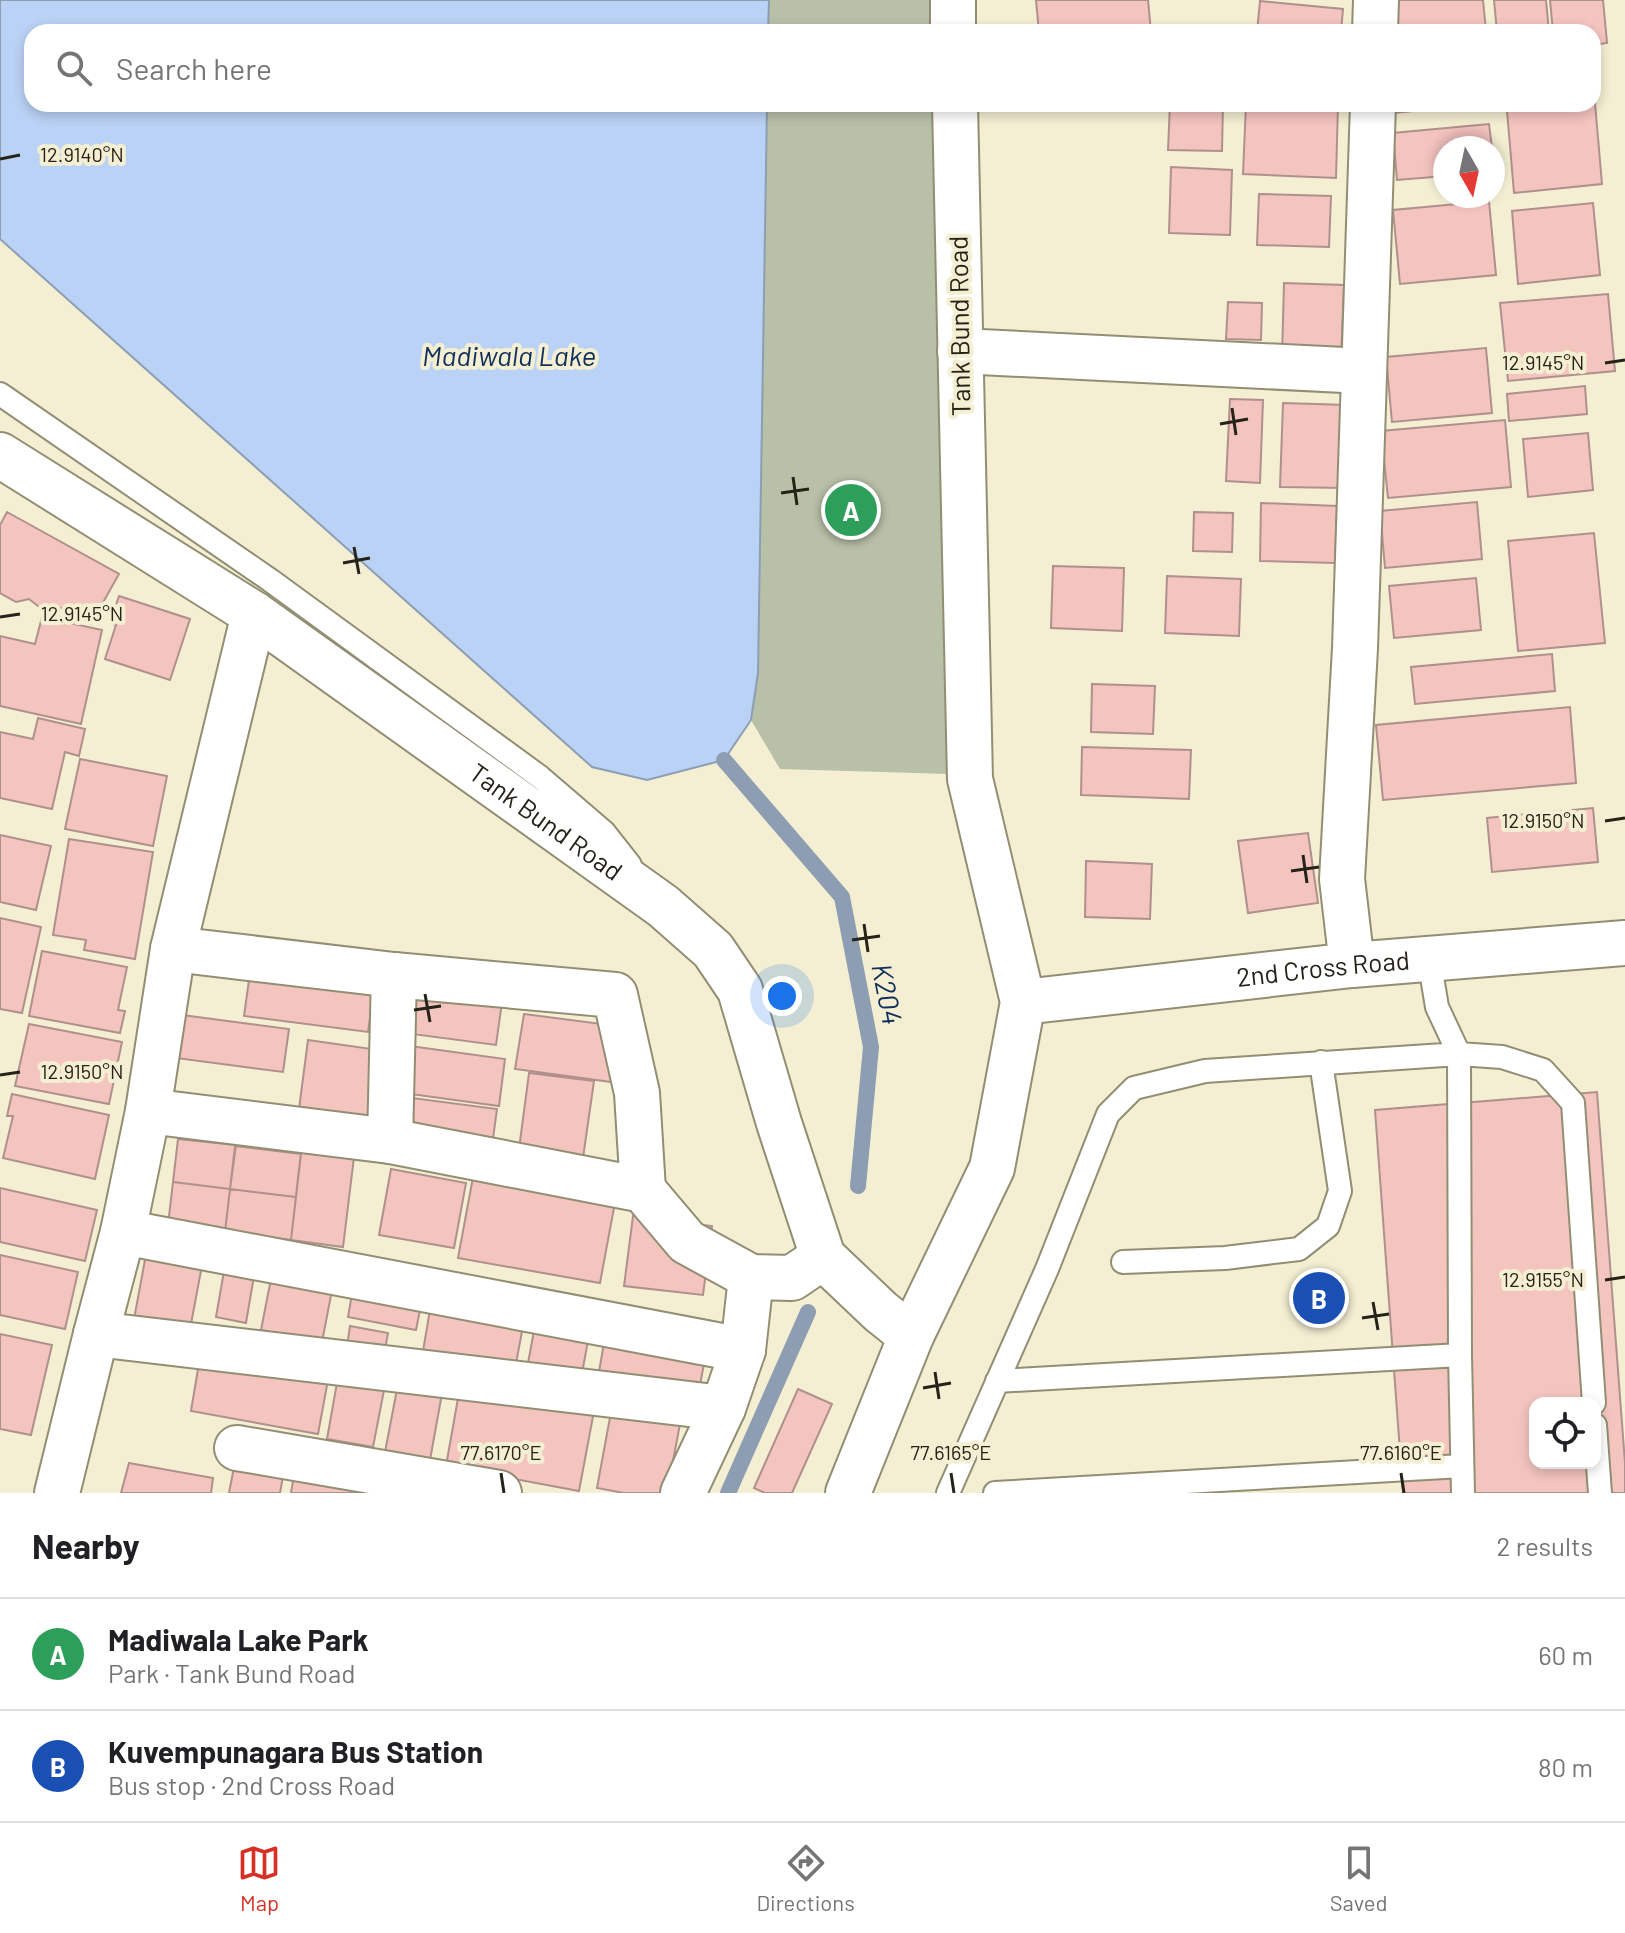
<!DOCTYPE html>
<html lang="en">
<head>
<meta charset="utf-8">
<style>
	body { margin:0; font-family:Barlow,sans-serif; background:#f6f6f6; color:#202124 }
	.controls { position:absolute; right:24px; bottom:24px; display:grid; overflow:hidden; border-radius:16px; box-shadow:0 4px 12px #0003 }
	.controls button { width:72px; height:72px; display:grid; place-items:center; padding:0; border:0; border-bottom:2px solid #e0e0e0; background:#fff; color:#202124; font:40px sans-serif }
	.compass { position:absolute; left:1433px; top:136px; width:72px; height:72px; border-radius:50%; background:#fff; box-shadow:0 4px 12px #0003; rotate:171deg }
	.you { position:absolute; left:782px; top:996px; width:28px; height:28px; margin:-20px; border:6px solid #fff; border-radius:50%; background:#1a73e8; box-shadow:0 0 0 12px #1a73e833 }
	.badge { display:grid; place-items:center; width:52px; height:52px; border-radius:50%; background:#d93025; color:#fff; font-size:26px; font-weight:700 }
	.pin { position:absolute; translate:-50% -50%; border:4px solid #fff; box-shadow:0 2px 8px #0006 }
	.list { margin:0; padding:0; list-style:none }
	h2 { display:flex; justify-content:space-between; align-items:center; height:104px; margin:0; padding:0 32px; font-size:34px }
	h2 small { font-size:26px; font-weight:400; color:#757577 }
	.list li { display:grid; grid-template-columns:52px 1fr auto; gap:24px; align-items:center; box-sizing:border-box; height:112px; padding:0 32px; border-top:2px solid #e0e0e0 }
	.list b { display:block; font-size:30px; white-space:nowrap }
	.list p { margin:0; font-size:26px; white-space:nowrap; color:#757577 }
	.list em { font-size:26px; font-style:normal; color:#757577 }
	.icon { flex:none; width:44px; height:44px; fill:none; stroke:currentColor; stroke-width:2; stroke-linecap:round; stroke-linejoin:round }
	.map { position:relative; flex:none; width:1625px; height:1493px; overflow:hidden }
	.search { position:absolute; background:#fff; box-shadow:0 4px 12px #0003; left:24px; right:24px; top:24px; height:88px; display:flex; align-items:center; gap:20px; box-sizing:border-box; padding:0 28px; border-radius:24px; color:#757577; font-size:30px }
	.sheet { height:328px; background:#fff }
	nav { display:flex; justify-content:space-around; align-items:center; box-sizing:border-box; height:112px; border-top:2px solid #e0e0e0; background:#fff; font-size:22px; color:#757577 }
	nav a { display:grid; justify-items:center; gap:4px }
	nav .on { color:#d93025 }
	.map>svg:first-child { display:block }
	.green { fill:#b8c0a8 }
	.water { fill:#bad2f5; stroke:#8d9eb3; stroke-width:2 }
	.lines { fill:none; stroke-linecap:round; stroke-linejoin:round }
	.stream { stroke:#8d9eb3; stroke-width:16 }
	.building { fill:#f4c4bf; stroke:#b0908d; stroke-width:2; fill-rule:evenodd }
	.service-casing { stroke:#928e73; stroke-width:26 }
	.minor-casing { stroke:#928e73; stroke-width:48 }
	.secondary-casing { stroke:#928e73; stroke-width:48 }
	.service { stroke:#fff; stroke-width:22 }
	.minor { stroke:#fff; stroke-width:44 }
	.secondary { stroke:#fff; stroke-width:44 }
	.ticks { fill:none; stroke:#252319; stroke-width:3 }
	.labels { text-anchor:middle; stroke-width:8; stroke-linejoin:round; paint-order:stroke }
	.street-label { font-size:26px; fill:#252319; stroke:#f4efd2 }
	.water-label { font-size:28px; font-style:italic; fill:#11305b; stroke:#f4efd2 }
	.ticks-label { font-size:20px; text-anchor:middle; fill:#252319; stroke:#f4efd2; stroke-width:8; stroke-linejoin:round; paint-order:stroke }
</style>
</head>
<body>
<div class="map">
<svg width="1625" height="1493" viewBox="0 0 1625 1493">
	<rect width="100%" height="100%" fill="#f4efd2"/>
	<path class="green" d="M769,0H929L930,32H768Z
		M767,104H932L949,774L780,769L751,720L758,673Z"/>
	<path class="water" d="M0,0H769L768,32H32V104H767L758,673L751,720L724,760L647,780L592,767L0,239Z"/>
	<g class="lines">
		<path class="stream" d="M724,760L842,897L871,1047L858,1186
			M728,1493L808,1312"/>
	</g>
	<path class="building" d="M1036,0H1148L1151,32H1039Z
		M1387,0H1483L1486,31L1390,32Z
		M1494,0H1546L1549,32H1497Z
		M1550,0H1603L1607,43L1593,45V32H1553Z
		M1260,1L1343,9L1341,32H1257Z
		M1595,103L1602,184L1514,193L1507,111Z
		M1170,104H1223L1222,151L1168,150Z
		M1246,104H1338L1336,178L1243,174Z
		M1383,104H1482L1384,114Z
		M1489,124L1492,148H1445V176L1397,180L1393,133Z
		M1171,167L1232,170L1230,235L1169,233Z
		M1259,194L1331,196L1329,247L1257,245Z
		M1489,201L1496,275L1400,284L1393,210Z
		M1593,203L1600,275L1518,284L1512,211Z
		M1284,283L1344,285L1341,360L1282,358Z
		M1608,294L1615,371L1508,381L1500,303Z
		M1228,302L1262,303L1261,340L1226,339Z
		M1486,348L1492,413L1392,422L1386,357Z
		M1585,386L1587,414L1509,421L1507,394Z
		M1230,399L1263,400L1260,483L1226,481Z
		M1283,403L1348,405L1346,488L1280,487Z
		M1505,420L1511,487L1388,498L1381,431Z
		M1588,433L1593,490L1528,497L1523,439Z
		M1477,502L1482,559L1385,568L1380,511Z
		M1261,503L1337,506L1335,563L1260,561Z
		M7,512L119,574L91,624L63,608L43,610L29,599L16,602L0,593V525Z
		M1194,512L1233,513L1232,552L1193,551Z
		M1594,533L1605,643L1518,651L1508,541Z
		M1053,566L1124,568L1122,631L1051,628Z
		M1167,576L1241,579L1239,636L1165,633Z
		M1476,578L1481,630L1394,638L1389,586Z
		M119,596L190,619L170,680L105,659L116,625L110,623Z
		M42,617L102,630L81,724L0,706V636L35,644Z
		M1552,654L1555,691L1415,704L1411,667Z
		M1092,684L1155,686L1153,734L1091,732Z
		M1570,707L1576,783L1383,800L1376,725Z
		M38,718L85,729L79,756L65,752L52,809L0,798V732L33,739Z
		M1082,747L1191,750L1189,799L1081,795Z
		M80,759L167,776L153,846L65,829Z
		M1593,808L1598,862L1492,872L1487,818Z
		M1308,833L1318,903L1248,913L1238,841Z
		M0,835L51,846L36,910L0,902Z
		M69,839L153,852L135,959L84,950L86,940L53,935Z
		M1086,861L1152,864L1150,919L1085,917Z
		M0,918L41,927L22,1013L0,1009Z
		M42,951L127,967L118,1010L125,1011L120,1033L29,1016Z
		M250,973L374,990L368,1032L244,1016Z
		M403,990L502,1002L496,1045L397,1032Z
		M524,1014L633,1028L626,1084L515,1069Z
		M182,1015L289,1029L283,1072L176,1058Z
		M29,1024L122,1042L109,1104L15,1086Z
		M308,1040L386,1051L376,1120L299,1109Z
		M410,1046L505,1059L499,1106L403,1093Z
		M529,1073L594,1081L583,1158L519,1149Z
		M1597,1092L1625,1463V1493H1403L1375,1110ZM1535,1403H1595V1463H1535Z
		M12,1094L109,1115L95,1179L3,1158L13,1116H7Z
		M397,1096L497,1109L492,1146L393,1132Z
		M178,1139L236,1145L230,1189L173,1182Z
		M302,1143L355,1149L343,1247L291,1240Z
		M235,1146L301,1154L296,1197L230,1189Z
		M391,1169L466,1183L454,1248L379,1235Z
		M474,1172L616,1197L600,1283L458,1258Z
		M173,1182L230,1189L225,1232L168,1225Z
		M0,1188L97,1210L85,1261L0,1242Z
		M230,1189L296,1197L291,1240L225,1232Z
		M633,1216L712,1226L703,1295L624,1286Z
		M147,1249L203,1260L188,1340L132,1330Z
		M276,1253L337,1264L322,1342L261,1330Z
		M0,1255L78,1272L65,1329L0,1315Z
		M224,1271L254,1276L246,1323L216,1317Z
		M353,1288L422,1300L416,1330L348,1317Z
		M541,1293L595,1303L580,1384L526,1374Z
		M611,1303L712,1321L697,1401L597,1383Z
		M431,1304L524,1321L513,1379L421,1363Z
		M350,1326L388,1333L383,1361L346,1354Z
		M0,1334L52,1345L31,1435L0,1429Z
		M200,1357L328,1380L318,1434L191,1411Z
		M338,1377L385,1385L373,1447L327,1439Z
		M399,1379L443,1388L430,1460L385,1452Z
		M460,1387L594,1411L579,1491L446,1466Z
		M798,1389L832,1404L792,1493H765L754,1488Z
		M611,1412L680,1424L667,1493H624L597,1488Z
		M235,1462L284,1471L280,1493H229Z
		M129,1463L213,1478L211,1493H121Z
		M294,1475L358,1486L356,1493H291Z"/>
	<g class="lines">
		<defs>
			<path id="service" d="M0,394L270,580L540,777L604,832L630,865
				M1429,959L1437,1007L1459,1054L1502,1057L1543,1070L1573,1103L1594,1403
				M1123,1262L1225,1258L1299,1249L1328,1226L1340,1191L1321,1062
				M997,1381L1460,1355
				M1595,1425L1600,1493
				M948,1493L1047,1269L1108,1114L1134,1088L1205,1071L1459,1054L1460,1355L1463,1493
				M995,1493L1462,1466"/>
			<g id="minor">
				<path d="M953,0V32"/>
				<path d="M1375,32L1376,0"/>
				<path d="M960,351L1364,371"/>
				<path d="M173,949L394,975L615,995L637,1093L643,1190"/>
				<path d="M1352,965L1342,879L1355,648L1373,104"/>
				<path id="s1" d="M1023,1002L1352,965L1625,943"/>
				<path d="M148,1111L390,1141L643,1190L687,1242L751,1277L792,1278L823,1257"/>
				<path d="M390,1141L394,975"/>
				<path d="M123,1232L743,1350"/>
				<path d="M96,1334L723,1408"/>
				<path d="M911,1336L992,1168L1023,1002L970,779L955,104"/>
				<path d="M237,1448L499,1493"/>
				<path d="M57,1493L96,1334L123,1232L148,1111L173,949L254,614"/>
				<path d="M683,1493L723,1408L743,1350L751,1277"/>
			</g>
			<g id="secondary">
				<path id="s2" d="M0,455L254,614L663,906L713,950L740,990L779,1123L823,1257L881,1312L911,1336L848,1493"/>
			</g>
		</defs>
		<use href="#service" class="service-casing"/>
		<use href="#minor" class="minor-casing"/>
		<use href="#secondary" class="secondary-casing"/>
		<use href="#service" class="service"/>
		<use href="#minor" class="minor"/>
		<use href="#secondary" class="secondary"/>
	</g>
	<path class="ticks" d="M0,159L20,155M1605,363L1625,360M1232,408L1236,435M1220,424L1248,419M793,477L797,505M781,493L809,489M354,547L359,574M343,563L370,558M0,617L20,614M1605,821L1625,818M1303,855L1307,883M1291,871L1319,867M864,924L868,952M852,940L880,936M425,994L430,1022M414,1010L441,1006M0,1075L20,1072M1605,1280L1625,1277M1373,1302L1378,1330M1362,1318L1389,1314M935,1372L939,1399M923,1388L951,1383M501,1473L504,1493M951,1473L954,1493M1401,1473L1404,1493"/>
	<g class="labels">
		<g class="street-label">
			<text transform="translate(960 326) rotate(-91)" y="9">Tank Bund Road</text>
			<text dy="9" stroke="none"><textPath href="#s2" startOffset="658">Tank Bund Road</textPath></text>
			<text dy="9" stroke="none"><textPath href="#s1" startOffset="302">2nd Cross Road</textPath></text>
		</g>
		<g class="water-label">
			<text x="509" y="366">Madiwala Lake</text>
			<text transform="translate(887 994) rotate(79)" y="10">K204</text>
		</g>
	</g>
	<g class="ticks-label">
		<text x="82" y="162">12.9140°N</text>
		<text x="1543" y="370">12.9145°N</text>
		<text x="82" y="621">12.9145°N</text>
		<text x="1543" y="828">12.9150°N</text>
		<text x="82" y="1079">12.9150°N</text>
		<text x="1543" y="1287">12.9155°N</text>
		<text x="501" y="1460">77.6170°E</text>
		<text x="951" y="1460">77.6165°E</text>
		<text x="1401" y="1460">77.6160°E</text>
	</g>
</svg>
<div class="controls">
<button><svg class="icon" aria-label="locate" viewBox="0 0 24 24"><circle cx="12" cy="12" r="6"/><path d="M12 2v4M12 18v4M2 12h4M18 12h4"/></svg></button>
</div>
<svg class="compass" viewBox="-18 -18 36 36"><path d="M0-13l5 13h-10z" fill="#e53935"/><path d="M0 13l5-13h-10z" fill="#757577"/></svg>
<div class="you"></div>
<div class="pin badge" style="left:851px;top:510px;background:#2e9e5b">A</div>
<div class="pin badge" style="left:1319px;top:1298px;background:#1a4fb4">B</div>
<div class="search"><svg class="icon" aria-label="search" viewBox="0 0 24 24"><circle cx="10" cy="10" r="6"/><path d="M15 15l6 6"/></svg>Search here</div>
</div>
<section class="sheet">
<h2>Nearby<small>2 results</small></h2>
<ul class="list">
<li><span class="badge" style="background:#2e9e5b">A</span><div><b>Madiwala Lake Park</b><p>Park · Tank Bund Road</p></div><em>60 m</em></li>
<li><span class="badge" style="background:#1a4fb4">B</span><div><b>Kuvempunagara Bus Station</b><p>Bus stop · 2nd Cross Road</p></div><em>80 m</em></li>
</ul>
</section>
<nav>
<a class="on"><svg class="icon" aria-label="map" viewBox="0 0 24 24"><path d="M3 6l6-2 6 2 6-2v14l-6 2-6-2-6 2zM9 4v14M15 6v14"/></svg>Map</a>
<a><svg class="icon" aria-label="directions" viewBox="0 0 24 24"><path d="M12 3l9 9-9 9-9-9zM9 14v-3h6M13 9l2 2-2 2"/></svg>Directions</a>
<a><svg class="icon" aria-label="saved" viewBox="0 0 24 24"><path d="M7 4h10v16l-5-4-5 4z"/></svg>Saved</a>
</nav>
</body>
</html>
